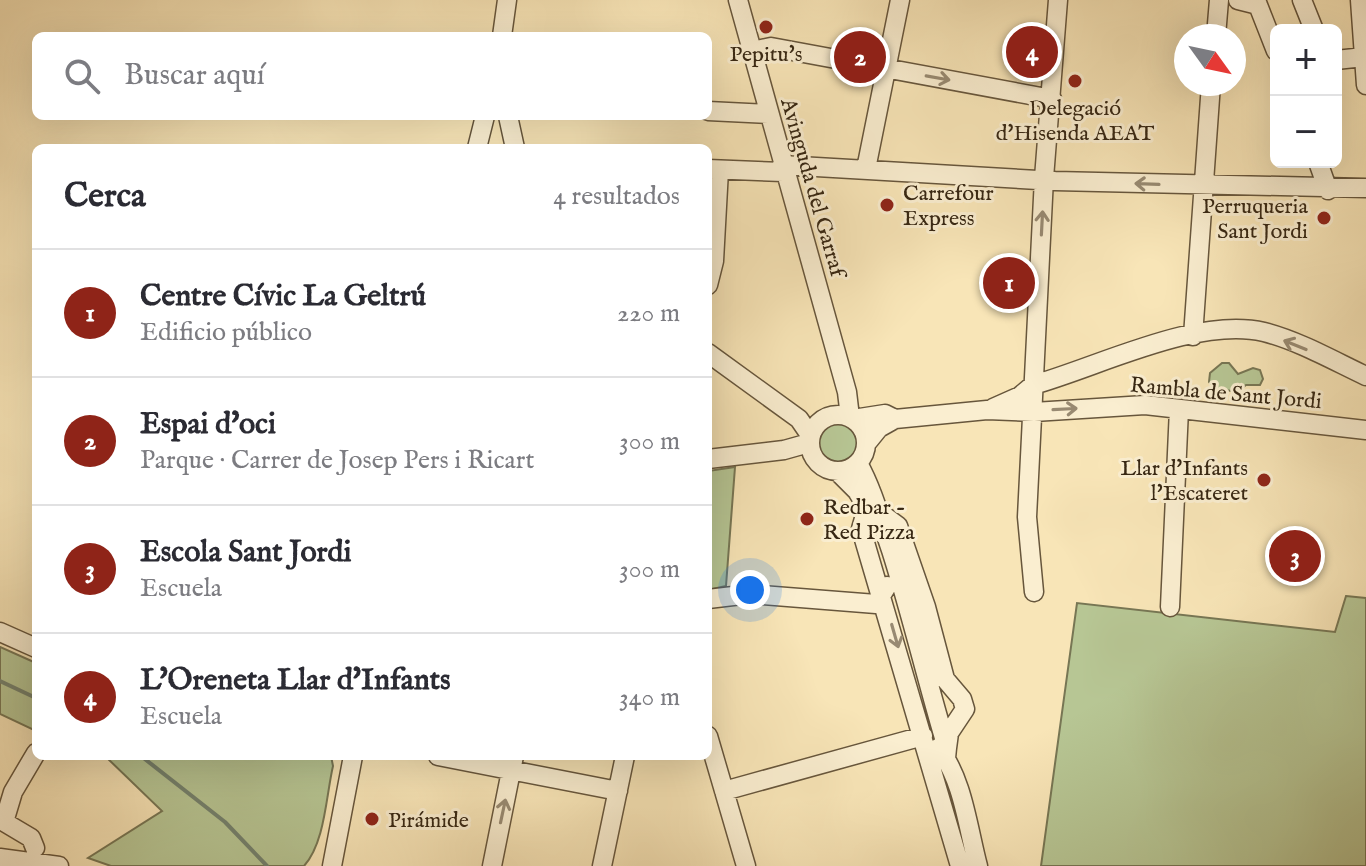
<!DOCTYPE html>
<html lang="es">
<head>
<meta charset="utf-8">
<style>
	body { margin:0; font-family:"IM FELL English",serif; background:#f7f7f7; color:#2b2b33 }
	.controls { position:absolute; right:24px; top:24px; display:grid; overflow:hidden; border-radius:12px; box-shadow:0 8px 32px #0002 }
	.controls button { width:72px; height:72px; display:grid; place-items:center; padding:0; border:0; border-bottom:2px solid #e1e1e2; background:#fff; color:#2b2b33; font:40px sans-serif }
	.compass { position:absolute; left:1174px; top:24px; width:72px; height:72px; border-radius:50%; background:#fff; box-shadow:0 8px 32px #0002; rotate:123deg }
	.you { position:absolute; left:750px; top:590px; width:28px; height:28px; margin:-20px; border:6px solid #fff; border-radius:50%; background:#1a73e8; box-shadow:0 0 0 12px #1a73e833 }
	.badge { display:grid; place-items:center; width:52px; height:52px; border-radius:50%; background:#8f2418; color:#fff; font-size:26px; font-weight:700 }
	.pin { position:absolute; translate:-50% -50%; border:4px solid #fff; box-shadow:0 2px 8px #0006 }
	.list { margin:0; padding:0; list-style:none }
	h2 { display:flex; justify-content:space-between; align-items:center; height:104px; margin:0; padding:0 32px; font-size:34px }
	h2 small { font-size:26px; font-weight:400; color:#7c7c81 }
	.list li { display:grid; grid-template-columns:52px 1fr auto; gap:24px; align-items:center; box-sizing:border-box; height:128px; padding:0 32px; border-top:2px solid #e1e1e2 }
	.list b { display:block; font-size:30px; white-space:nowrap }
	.list p { margin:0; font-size:26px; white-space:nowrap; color:#7c7c81 }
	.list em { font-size:26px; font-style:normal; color:#7c7c81 }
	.icon { flex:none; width:44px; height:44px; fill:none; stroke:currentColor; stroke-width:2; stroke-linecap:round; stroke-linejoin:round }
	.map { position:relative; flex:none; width:1366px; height:866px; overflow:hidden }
	.search { position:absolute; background:#fff; box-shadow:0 8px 32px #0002; left:32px; top:32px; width:680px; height:88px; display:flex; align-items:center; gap:20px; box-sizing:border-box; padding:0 28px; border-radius:12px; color:#7c7c81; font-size:30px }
	.panel { position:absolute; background:#fff; box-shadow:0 8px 32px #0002; left:32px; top:144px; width:680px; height:616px; border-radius:12px }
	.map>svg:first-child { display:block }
	.green { fill:#b7c694; stroke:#777654; stroke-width:2 }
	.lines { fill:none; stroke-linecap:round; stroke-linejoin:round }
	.stream { stroke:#74826f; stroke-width:4 }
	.minor-casing { stroke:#67563c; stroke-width:21 }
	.minor { stroke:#faeed0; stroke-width:18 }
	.oneway { stroke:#988a72 }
	.poi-dot { fill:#8f2418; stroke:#faeed0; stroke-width:3 }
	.labels { text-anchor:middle; stroke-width:6; stroke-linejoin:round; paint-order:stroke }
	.poi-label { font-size:22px; fill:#372713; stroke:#faeed0; text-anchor:start }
	.street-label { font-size:22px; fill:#372713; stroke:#faeed0 }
</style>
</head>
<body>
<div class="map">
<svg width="1366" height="866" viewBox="0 0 1366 866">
	<rect width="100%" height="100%" fill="#f8e5b7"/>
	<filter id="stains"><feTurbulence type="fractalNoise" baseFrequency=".0025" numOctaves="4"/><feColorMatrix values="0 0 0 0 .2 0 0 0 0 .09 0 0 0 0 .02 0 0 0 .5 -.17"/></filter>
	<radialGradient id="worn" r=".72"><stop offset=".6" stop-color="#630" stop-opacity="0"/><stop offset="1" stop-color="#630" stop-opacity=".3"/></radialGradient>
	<path class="green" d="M1222,363H1229L1238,374L1253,368L1260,370L1263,379L1260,385H1246L1237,392L1214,388L1209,382L1210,373Z
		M817 443a21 21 0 1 1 42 0a21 21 0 1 1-42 0Z
		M735,467L726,586L708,590V471Z
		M1346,596L1366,598V866H1041L1077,603L1335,632Z
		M0,647L36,663V731L0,714Z
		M105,756H331L333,766C326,796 325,843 304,866H111L88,858L162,811Z"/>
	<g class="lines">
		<path class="stream" d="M0,681L36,698
			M141,756L225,822L267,866"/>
		<defs>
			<path id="minor" d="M738,0L847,392L850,417
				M1238,0L1258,5
				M1256,0L1276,51
				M1302,0L1314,30
				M1360,0L1366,85
				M502,36L507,0
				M1216,36L1219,0
				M752,51L771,47L1052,99
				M1336,60L1364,57
				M708,111L768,114
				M508,116L515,148
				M477,148L485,116
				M1318,162L1328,190
				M782,165L1055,181L1366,188
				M708,169L783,172
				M866,169L900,0
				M708,285L714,261L719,170
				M1193,336L1211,84
				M708,353L799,419L810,435
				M993,408L1020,396L1033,385C1098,367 1197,316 1264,332C1299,341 1334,361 1366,376
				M810 443a28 28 0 1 1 56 0a28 28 0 1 1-56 0Z
				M853,419L885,414L895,419
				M866,444L879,428L895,419L987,410L1034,412L1145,405L1366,430
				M708,459L784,450L809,443
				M858,463C873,490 881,521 891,550C912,616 927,682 947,748L946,758
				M837,471L857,491L868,509
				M867,508L861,529L960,866
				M879,512L898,526L926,607L945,679L962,699L965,709L949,733L947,748
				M1034,592L1027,517L1044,178L1058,0
				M708,599L750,594L876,604L887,586
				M1170,607L1179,409
				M0,632L36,648
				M708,736L746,866
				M938,748C963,778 968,829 978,866
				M438,756L618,791
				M724,791L923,736
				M35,848L31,838L4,822L13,792L36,753
				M0,858L59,866
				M332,866L353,756
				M492,866L514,756
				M602,866L625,756"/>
		</defs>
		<use href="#minor" class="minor-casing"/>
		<use href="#minor" class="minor"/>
	</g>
	<defs><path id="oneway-shaft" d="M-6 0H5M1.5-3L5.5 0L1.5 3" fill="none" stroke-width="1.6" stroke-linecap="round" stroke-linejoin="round" transform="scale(2)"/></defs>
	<g class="oneway">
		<use href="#oneway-shaft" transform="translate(938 78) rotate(10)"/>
		<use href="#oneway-shaft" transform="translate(1147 184) rotate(-178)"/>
		<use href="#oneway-shaft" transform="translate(1042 223) rotate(-87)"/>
		<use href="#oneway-shaft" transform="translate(1295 345) rotate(-158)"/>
		<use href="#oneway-shaft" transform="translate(1065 409) rotate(-3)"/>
		<use href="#oneway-shaft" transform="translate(895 636) rotate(74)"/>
		<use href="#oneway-shaft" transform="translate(503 811) rotate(-78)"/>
	</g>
	<g class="poi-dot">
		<circle cx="766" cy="27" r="8"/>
		<circle cx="1075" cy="81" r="8"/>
		<circle cx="887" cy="205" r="8"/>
		<circle cx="1324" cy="218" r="8"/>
		<circle cx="1264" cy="480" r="8"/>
		<circle cx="807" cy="519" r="8"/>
		<circle cx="372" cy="819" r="8"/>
	</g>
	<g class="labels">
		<g class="poi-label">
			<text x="766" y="61" text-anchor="middle">Pepitu's</text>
			<text x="1075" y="115" text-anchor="middle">Delegació<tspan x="1075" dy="25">d'Hisenda AEAT</tspan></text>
			<text x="903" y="200">Carrefour<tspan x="903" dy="25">Express</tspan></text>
			<text x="1308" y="213" text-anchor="end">Perruqueria<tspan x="1308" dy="25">Sant Jordi</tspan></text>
			<text x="1248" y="475" text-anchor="end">Llar d'Infants<tspan x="1248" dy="25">l'Escateret</tspan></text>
			<text x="823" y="514">Redbar -<tspan x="823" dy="25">Red Pizza</tspan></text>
			<text x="388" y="827">Pirámide</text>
		</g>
		<g class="street-label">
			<text transform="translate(814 187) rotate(74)" y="8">Avinguda del Garraf</text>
			<text transform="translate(1226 392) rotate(5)" y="8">Rambla de Sant Jordi</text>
		</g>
	</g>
	<rect width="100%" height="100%" filter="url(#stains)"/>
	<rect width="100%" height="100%" fill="url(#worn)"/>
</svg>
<div class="controls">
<button>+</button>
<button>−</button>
</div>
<svg class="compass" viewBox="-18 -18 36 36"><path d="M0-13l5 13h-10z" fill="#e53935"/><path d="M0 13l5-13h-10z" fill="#7c7c81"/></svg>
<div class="you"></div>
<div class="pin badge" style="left:1009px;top:283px">1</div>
<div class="pin badge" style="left:860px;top:57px">2</div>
<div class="pin badge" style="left:1295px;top:556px">3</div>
<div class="pin badge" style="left:1032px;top:52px">4</div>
<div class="search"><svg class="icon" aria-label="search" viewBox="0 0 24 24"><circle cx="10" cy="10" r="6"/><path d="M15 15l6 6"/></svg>Buscar aquí</div>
<section class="panel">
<h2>Cerca<small>4 resultados</small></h2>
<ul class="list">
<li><span class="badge">1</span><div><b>Centre Cívic La Geltrú</b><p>Edificio público</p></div><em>220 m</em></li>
<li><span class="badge">2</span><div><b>Espai d'oci</b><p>Parque · Carrer de Josep Pers i Ricart</p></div><em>300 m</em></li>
<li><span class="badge">3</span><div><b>Escola Sant Jordi</b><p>Escuela</p></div><em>300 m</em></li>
<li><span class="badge">4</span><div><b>L'Oreneta Llar d'Infants</b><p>Escuela</p></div><em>340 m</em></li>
</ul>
</section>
</div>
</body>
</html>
